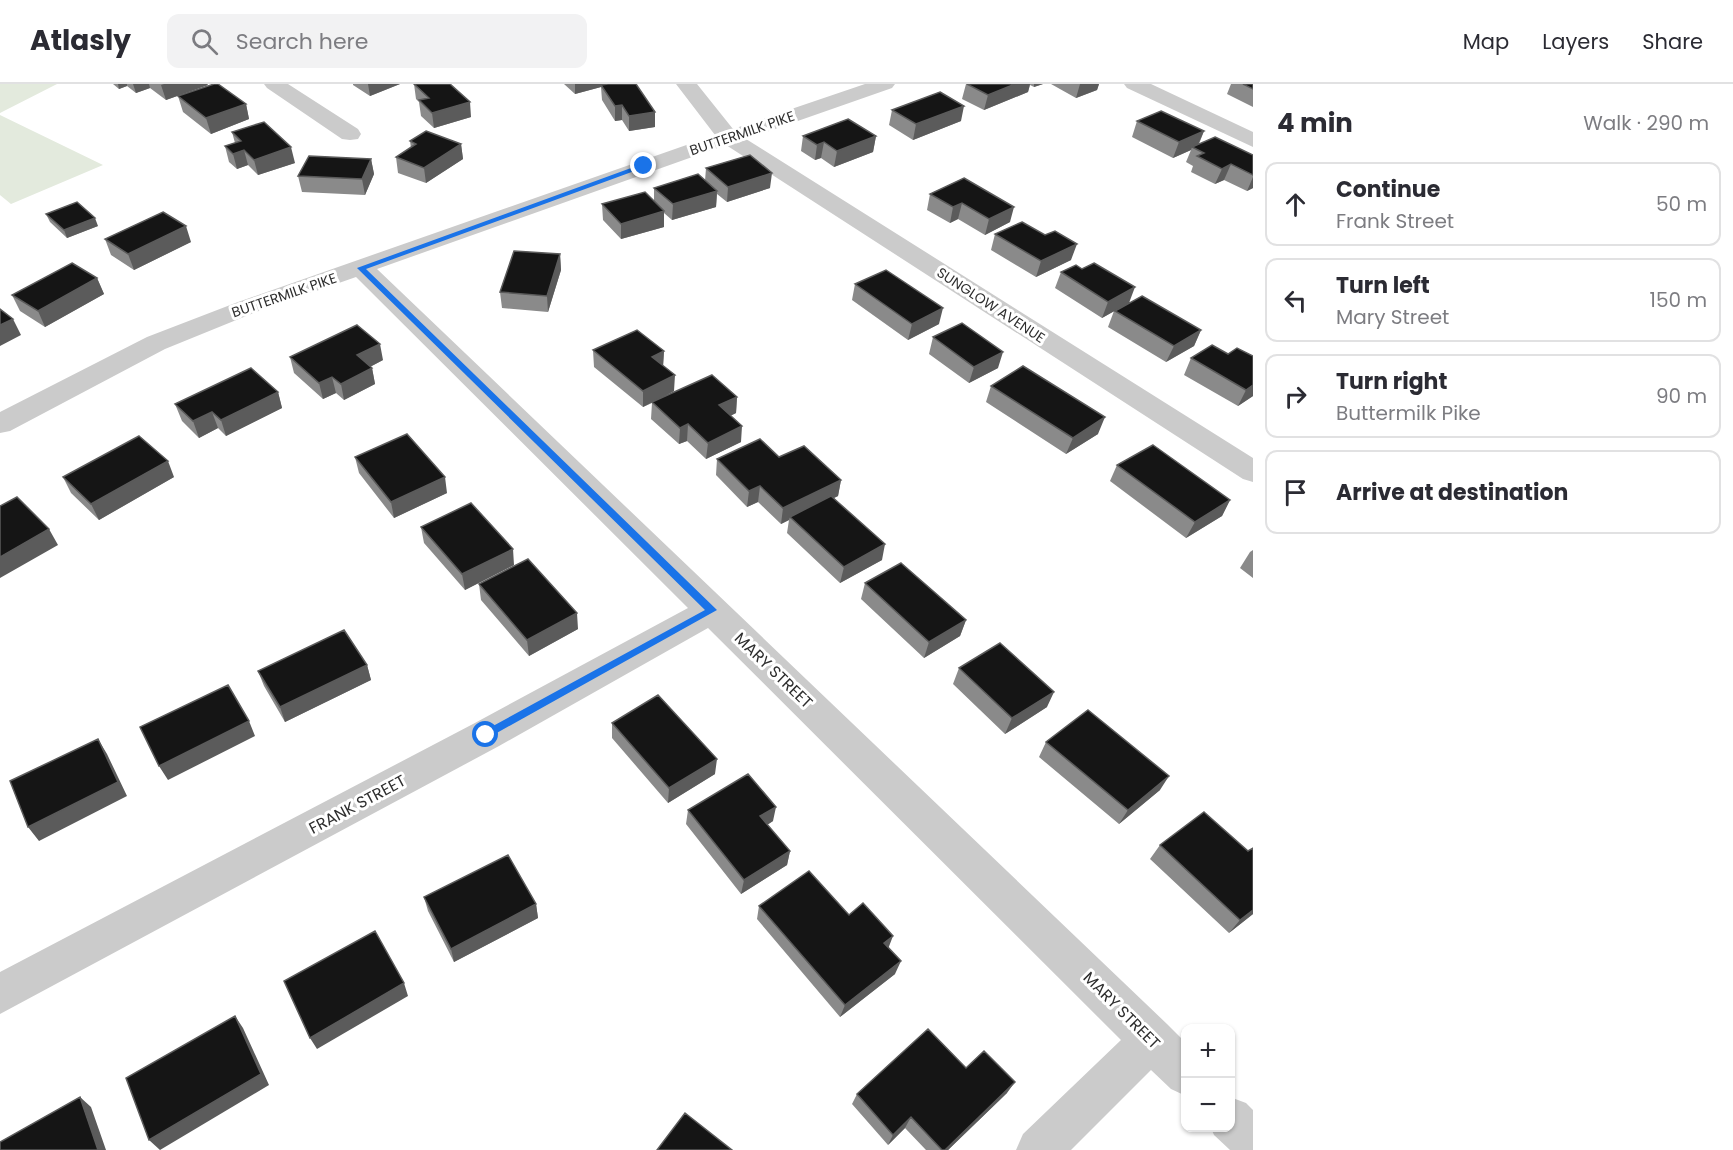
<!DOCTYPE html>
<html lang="en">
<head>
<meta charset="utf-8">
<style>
	body { margin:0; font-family:Poppins,sans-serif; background:#f2f2f3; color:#2b2b33 }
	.controls { position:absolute; right:18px; bottom:18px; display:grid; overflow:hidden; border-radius:12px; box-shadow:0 2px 4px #0004 }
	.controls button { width:54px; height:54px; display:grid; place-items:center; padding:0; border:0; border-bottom:2px solid #e1e1e2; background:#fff; color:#2b2b33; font:30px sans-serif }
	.stop { position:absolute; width:18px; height:18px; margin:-14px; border:4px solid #1a73e8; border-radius:50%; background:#fff }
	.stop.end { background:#1a73e8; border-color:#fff; box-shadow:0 2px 6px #0008 }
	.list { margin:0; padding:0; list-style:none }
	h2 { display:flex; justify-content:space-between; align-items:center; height:78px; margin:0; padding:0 24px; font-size:26px }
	h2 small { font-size:20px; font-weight:400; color:#7c7c81 }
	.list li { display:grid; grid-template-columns:39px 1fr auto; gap:18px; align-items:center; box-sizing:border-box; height:84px; margin:0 12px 12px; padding:0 12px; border:2px solid #e1e1e2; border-radius:12px }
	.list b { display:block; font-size:22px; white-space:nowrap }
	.list p { margin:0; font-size:20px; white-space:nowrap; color:#7c7c81 }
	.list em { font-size:20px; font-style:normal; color:#7c7c81 }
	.icon { flex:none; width:33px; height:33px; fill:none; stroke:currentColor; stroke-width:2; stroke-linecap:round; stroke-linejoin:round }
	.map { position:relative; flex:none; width:1253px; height:1066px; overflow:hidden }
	header { display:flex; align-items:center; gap:36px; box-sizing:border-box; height:84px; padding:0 30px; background:#fff; border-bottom:2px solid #e1e1e2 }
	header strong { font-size:28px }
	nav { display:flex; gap:33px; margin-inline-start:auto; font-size:21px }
	.search { width:420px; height:54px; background:#f2f2f3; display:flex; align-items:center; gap:15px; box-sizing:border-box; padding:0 21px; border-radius:12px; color:#7c7c81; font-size:22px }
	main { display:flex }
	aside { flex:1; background:#fff }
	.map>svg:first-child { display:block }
	.green { fill:#e3eadd }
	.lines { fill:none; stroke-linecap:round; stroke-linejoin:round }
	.minor { fill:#cbcbcb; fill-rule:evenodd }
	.wall { fill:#8a8a8a }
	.shaded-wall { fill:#5b5b5b }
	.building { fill:#151515; stroke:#5b5b5b; stroke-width:1.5 }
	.route { fill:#1a73e8 }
	.labels { text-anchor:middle; stroke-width:6; stroke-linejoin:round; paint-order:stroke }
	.far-street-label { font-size:14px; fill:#2e2e2e; stroke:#fff }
	.street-label { font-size:16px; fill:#2e2e2e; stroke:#fff }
</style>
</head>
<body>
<header>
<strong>Atlasly</strong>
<div class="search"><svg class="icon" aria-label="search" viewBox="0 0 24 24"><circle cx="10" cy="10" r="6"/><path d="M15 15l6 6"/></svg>Search here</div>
<nav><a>Map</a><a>Layers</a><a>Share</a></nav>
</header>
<main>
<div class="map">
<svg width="1253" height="1066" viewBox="0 0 1253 1066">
	<rect width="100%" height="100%" fill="#fff"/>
	<path class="green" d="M0,0H57L0,29Z
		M0,31L103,81L11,120L0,111Z"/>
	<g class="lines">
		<path class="minor" d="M264,0H288L358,45L361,50L358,55L350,56L342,55L267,4Z
			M676,0H697L733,45L865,0H895L892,4L746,55L1253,374V398L1243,395L726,61L377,185L1167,940L1186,959V1012L1171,1005L1151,986L1071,1066H1016L1023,1050L1121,956L708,544L499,662L0,930V888L473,640L688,524L356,193L256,228L165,265L10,347L0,349V328L147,253L238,218L715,51Z
			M1124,0H1151L1253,48V63L1127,4Z
			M1230,1013L1246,1019L1253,1026V1066H1230L1214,1051L1211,1044H1230Z"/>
	</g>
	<path class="wall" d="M113,0H207L208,1L166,16L150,4L136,9L127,2L119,5Z
		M353,0H400L370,12L353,1Z
		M414,0L471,33L434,44L421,32L419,18L416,15Z
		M564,0H636L655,28V43L629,47L622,36L615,37L602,16L601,3L575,10Z
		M966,0H1043L1034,3L1030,1L1028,8L984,26L962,15Z
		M1051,0H1099L1097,6L1076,14Z
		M1231,0H1253V23L1227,10Z
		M178,12L246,20L249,35L211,50L183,28Z
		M892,26L961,37L913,56L889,41Z
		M1137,37L1204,47L1199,60L1253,71V104L1247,107L1224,96L1215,100L1191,88L1193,82L1186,78L1191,66L1173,74L1132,53Z
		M232,48L295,79L258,91L248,81L237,85L229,78L225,62L235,59Z
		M803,52H876L873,68L834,83L821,74L815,76L801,67Z
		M410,57L461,60L463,75L426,99L398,89L396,73L411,64Z
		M371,75L374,90L365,111L302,108L298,92Z
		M706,84L770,104L727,118L717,110L716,123L672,136L664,129V143L621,155L603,136L602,120L654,116V104L705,97Z
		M964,94L1010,138L985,151L958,135L950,139L927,126L930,110Z
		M46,130L98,142L67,154L50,138Z
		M995,150L1071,176L1036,193L991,166Z
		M105,155L191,158L134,186L111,171Z
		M560,170L561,186L548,228L502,224L500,208Z
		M1061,188L1130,218L1201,246L1194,262L1166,278L1108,243L1114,227L1102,234L1055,204Z
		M97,194L104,210L45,243L20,227L12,211Z
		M855,200L939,240L908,256L852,216Z
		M933,253L998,284L969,299L929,270Z
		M593,266L664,267L663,282L674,307L658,316L737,313L736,329L730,332L741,358L706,375L687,357L679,360L651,335L652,319L643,323L594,283Z
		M1228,270L1253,312L1238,322L1184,291L1191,274Z
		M290,273L383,276L370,283L372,284L375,300L344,316L336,309L323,315L294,289Z
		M991,302L1098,350L1066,370L986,318Z
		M278,308L282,324L226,352L218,344L199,354L182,337L175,320Z
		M355,373L447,409L394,434L359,389Z
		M779,373L841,396L838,412L834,414L882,476L840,499L787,449L789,436L781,440L758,418L747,423L716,391L717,375Z
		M1117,381L1230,416L1222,432L1186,454L1110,397Z
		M63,393H174L99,436L71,409Z
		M421,443L514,481L465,506L424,459Z
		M1253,466V494L1240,484L1250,468Z
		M865,499L966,536L960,552L924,574L861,515Z
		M479,500L578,545L529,572L481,516Z
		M367,581L371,596L285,638L264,602L258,587Z
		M959,584L1047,623L1005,650L953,600Z
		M612,639L715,690L668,719L612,654Z
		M1046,658L1160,706L1119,740L1039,673Z
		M688,726L773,737L767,741L790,767L787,781L741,810L686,740Z
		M1160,761L1248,767L1253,830L1229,849L1150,775Z
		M424,813L536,820L538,834L454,878L428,827Z
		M759,822L889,864L895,890L840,933L757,835Z
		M966,984L1007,1009L948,1066H926L905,1044L888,1061L852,1020L857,1010Z"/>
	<path class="shaded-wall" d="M118,0H127V2L119,5Z
		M133,0H149L150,4L136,9Z
		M164,0H207L208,1L166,16L161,1Z
		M368,0H400L370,12Z
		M575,0H609L601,1V3L575,10Z
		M1015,0H1030L1028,8L984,26L988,11Z
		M1034,0H1043L1034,3Z
		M1080,0H1099L1097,6L1076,14Z
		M470,18L471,33L434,44L432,29Z
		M246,20L249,35L211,50L206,34Z
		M622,21V36L615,37V22Z
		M964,22L961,37L913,56L916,40Z
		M655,28V43L629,47V32Z
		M1204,47L1197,63H1192L1191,66L1173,74L1179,58Z
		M876,52L873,68L834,83L837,67Z
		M824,58L821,74L815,76L817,61Z
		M461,60L463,75L426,99L424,84Z
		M291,63L295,79L258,91L254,76Z
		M244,66L248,81L237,85L233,70Z
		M371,75L374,90L365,111L362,95Z
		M1231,80L1224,96L1215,100L1222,85Z
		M772,89L770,104L727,118L728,103Z
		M1253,93V104L1247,107Z
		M717,107L716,123L672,136L673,120Z
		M962,119L958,135L950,139L953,123Z
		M1014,123L1010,138L985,151L989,135Z
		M664,127V143L621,155V140Z
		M95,134L98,142L67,154L64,146Z
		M186,142L191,158L134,186L128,170Z
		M1077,160L1071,176L1036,193L1041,177Z
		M560,170L561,186L548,228L547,212Z
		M97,194L104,210L45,243L38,227Z
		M1135,203L1129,219L1102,234L1108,218Z
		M943,224L939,240L908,256L912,240Z
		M13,235L21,251L0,262V241Z
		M1201,246L1194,262L1166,278L1174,262Z
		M380,260L383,276L360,288L357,271Z
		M664,267L663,283L652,273Z
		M1003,268L998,284L969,299L974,283Z
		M372,284L375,300L344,316L341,300Z
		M675,291L674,307L643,323V307Z
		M332,293L336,309L323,315L319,299Z
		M1253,301V312L1238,322L1246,306Z
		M278,308L282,324L226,352L221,336Z
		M737,313L736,329L718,338L719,321Z
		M212,328L218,344L199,354L193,337Z
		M1105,333L1098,350L1066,370L1073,354Z
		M688,340L687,357L679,360L680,344Z
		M742,342L741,358L706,375L708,359Z
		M168,377L174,393L99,436L91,420Z
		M445,393L447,409L394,434L391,418Z
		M841,396L838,412L791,435L790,433L789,436L781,440L783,424Z
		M760,402L758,418L747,423L749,407Z
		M1230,416L1222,432L1186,454L1195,438Z
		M49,445L58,461L0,494V473Z
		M885,460L882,476L840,499L844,483Z
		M513,465L514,481L465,506L462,490Z
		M577,529L578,545L529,572L527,556Z
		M966,536L960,552L924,574L929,558Z
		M367,581L371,596L285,638L280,623Z
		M1054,608L1047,623L1005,650L1012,634Z
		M249,637L255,652L168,696L159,682Z
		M98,655L107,670L127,712L39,757L28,743Z
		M717,675L715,690L668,719L669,704Z
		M1169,692L1160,706L1119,740L1128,726Z
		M776,723L773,737L758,747L760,732Z
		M790,767L787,781L741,810L744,796Z
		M536,820L538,834L454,878L451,865Z
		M1253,826V830L1229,849L1240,836Z
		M893,852L888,865L884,859Z
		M901,877L895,890L840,933L845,921Z
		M404,899L408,912L317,965L310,954Z
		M235,932L243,944L269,1001L160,1066L149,1056Z
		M1015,998L1007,1009L948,1066H945Z
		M80,1013L91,1023L106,1066H98Z
		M911,1033L905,1044L888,1061L893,1051Z"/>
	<path class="building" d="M214,0H218L246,20L206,34L178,12Z
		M414,0H450L470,18L432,29L419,16L429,14Z
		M608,0H636L655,28L629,32L622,21L615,22L601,1Z
		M967,0H1015L988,11Z
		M1243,0H1253V5Z
		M940,8L964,22L916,40L892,26Z
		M1161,27L1204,47L1179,58L1137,37Z
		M848,35L876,52L837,67L824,58L817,61L803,52Z
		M264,38L291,63L254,76L244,66L233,70L225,62L241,57L232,48Z
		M426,47L461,60L424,84L396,73L416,60L410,57Z
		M1215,53L1253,71V91L1231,80L1222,85L1197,72L1204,69L1192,63Z
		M750,71L772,89L728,103L706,84Z
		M309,72L371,75L362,95L298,92Z
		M698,90L717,107L673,120L654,104Z
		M964,94L1014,123L989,135L962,119L953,123L930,110Z
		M645,108L664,127L621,140L602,120Z
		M77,118L95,134L64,146L46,130Z
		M163,128L186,142L128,170L105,155Z
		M1022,138L1045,151L1055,147L1077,160L1041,177L995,150Z
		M514,167L560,170L547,212L500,208Z
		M72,179L97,194L38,227L12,211Z
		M1094,179L1135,203L1108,218L1061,188L1076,181L1082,185Z
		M886,186L943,224L912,240L855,200Z
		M1142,212L1201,246L1174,262L1115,227Z
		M0,225L13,235L0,241Z
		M962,239L1003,268L974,283L933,253Z
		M357,241L380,260L357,271L372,284L341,300L332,293L319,299L290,273Z
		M637,246L664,267L652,273L675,291L643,307L593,266Z
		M1212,261L1228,270L1237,264L1253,272V301L1246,306L1191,274Z
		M1023,282L1105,333L1073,354L991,302Z
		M251,284L278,308L221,336L212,328L193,337L175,320Z
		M712,291L737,313L719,321L742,342L708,359L688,340L680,344L652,318Z
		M407,350L445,393L391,418L355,373Z
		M139,352L168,377L91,420L63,393Z
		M760,355L779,373L804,362L841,396L783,424L760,402L749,407L717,375Z
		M1153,361L1230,416L1195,438L1117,381Z
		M831,412L885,460L844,483L790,433Z
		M17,413L49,445L0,473V422Z
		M471,419L513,465L462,490L421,443Z
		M528,475L577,529L527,556L479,500Z
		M901,479L966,536L929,558L865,499Z
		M344,546L367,581L280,623L258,587Z
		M1000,559L1054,608L1012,634L959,584Z
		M228,601L249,637L159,682L140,643Z
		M658,611L717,675L669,704L612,639Z
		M1088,626L1169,692L1128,726L1046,658Z
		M98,655L118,698L28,743L10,697Z
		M748,690L776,723L760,732L790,767L744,796L688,726Z
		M1204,728L1248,767L1253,764V826L1240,836L1160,761Z
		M508,771L536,820L451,865L424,813Z
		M809,787L849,831L863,819L893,852L884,859L901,877L845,921L759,822Z
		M375,847L404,899L310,954L284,897Z
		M235,932L261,990L149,1056L126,994Z
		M928,945L966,984L984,967L1015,998L945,1066H942L911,1033L893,1051L857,1010Z
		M80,1013L98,1066H0V1058Z
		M685,1029L732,1066H657Z"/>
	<path class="route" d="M642,80L648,82L366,185L717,526L486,655L481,651L482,648L705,526L357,184Z"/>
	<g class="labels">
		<g class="far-street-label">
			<text transform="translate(742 49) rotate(-19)" y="5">BUTTERMILK PIKE</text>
			<text transform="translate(284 211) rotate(-19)" y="5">BUTTERMILK PIKE</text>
			<text transform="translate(991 221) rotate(33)" y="5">SUNGLOW AVENUE</text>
		</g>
		<g class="street-label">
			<text transform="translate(774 586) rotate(44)" y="6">MARY STREET</text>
			<text transform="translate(357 720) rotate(-28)" y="6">FRANK STREET</text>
			<text transform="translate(1122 926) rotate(45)" y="6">MARY STREET</text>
		</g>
	</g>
</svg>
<div class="controls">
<button>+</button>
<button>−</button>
</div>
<div class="stop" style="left:486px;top:651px"></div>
<div class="stop end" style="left:644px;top:82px"></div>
</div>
<aside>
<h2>4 min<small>Walk · 290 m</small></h2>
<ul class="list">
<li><svg class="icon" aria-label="ahead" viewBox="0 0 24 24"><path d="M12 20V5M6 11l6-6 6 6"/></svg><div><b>Continue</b><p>Frank Street</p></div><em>50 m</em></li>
<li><svg class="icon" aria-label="left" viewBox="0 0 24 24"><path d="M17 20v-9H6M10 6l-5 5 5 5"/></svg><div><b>Turn left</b><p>Mary Street</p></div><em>150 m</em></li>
<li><svg class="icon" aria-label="right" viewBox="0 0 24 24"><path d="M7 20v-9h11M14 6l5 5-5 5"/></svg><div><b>Turn right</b><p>Buttermilk Pike</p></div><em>90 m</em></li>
<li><svg class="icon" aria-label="arrive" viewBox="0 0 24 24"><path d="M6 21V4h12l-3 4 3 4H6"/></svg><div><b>Arrive at destination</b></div></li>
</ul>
</aside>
</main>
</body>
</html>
